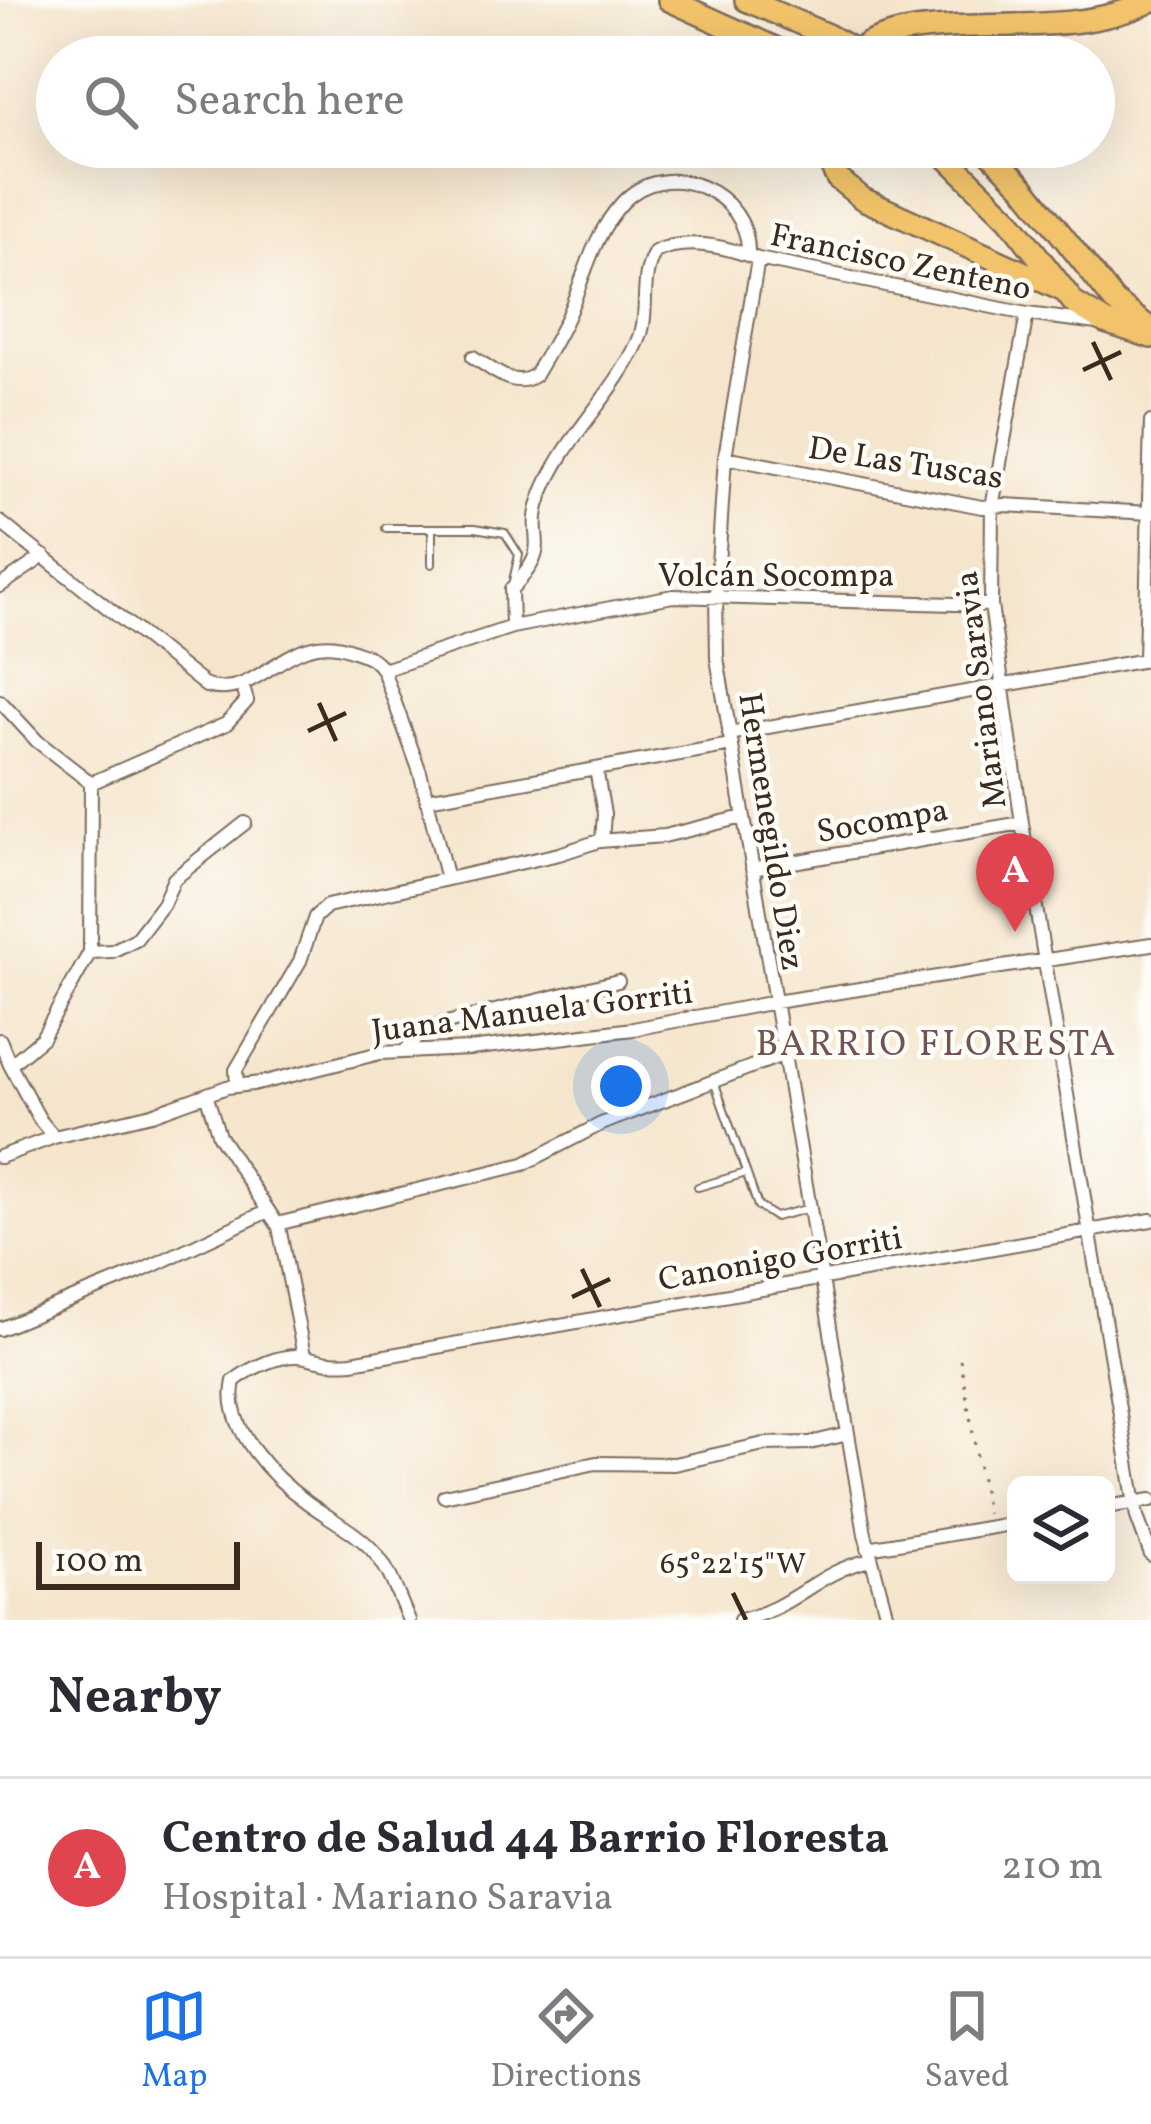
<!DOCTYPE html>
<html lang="en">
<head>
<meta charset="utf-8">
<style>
	body { margin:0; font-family:Vollkorn,serif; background:#f2f2f3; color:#2b2b33 }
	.controls { position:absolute; right:36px; bottom:36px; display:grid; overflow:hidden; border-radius:18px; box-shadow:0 12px 48px #0002 }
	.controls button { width:108px; height:108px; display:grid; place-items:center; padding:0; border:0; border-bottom:3px solid #e1e1e2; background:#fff; color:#2b2b33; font:60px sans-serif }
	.scale { position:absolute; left:36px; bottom:30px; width:204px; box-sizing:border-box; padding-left:12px; border:6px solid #3b2a1e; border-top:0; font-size:33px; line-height:42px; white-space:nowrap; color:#3b2a1e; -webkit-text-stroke:9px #fdfcf7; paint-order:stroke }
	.you { position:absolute; left:621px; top:1086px; width:42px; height:42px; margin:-30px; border:9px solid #fff; border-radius:50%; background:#1a73e8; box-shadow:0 0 0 18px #1a73e833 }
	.badge { display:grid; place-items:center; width:78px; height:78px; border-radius:50%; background:#1a73e8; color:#fff; font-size:39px; font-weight:700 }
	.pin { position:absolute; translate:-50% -99px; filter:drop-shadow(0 3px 6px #0008) }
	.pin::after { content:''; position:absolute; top:63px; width:42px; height:36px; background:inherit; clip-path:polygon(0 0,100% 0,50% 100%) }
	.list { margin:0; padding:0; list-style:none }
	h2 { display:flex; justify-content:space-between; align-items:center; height:156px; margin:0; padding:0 48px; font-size:51px }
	h2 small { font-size:39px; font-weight:400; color:#7c7c81 }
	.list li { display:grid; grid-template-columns:78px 1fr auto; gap:36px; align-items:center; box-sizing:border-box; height:180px; padding:0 48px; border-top:3px solid #e1e1e2 }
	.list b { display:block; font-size:45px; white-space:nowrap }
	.list p { margin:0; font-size:39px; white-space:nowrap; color:#7c7c81 }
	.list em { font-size:39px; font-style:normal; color:#7c7c81 }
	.icon { flex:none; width:66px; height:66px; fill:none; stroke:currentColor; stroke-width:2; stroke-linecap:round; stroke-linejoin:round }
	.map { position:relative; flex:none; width:1151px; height:1620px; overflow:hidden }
	.search { position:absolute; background:#fff; box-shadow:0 12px 48px #0002; left:36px; right:36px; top:36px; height:132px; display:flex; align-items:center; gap:30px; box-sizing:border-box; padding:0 42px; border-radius:66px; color:#7c7c81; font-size:45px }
	.sheet { height:336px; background:#fff }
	nav { display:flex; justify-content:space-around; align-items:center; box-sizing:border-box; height:168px; border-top:3px solid #e1e1e2; background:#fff; font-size:33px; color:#7c7c81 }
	nav a { display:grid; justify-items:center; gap:6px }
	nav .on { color:#1a73e8 }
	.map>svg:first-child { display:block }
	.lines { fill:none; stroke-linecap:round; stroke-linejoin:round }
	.service-casing { stroke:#7c6b5b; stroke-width:10 }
	.minor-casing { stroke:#7c6b5b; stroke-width:16 }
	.primary-casing { stroke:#7c6b5b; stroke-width:26 }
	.path { stroke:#7c6b5b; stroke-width:3; stroke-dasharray:3 9; stroke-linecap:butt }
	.service { stroke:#fff; stroke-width:6 }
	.minor { stroke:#fff; stroke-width:12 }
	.primary { stroke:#f2c36a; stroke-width:21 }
	.primary-bridge-casing { stroke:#7c6b5b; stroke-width:26; stroke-linecap:butt }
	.primary-bridge { stroke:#f2c36a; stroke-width:21 }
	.ticks { fill:none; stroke:#3b2a1e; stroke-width:4.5 }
	.labels { text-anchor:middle; stroke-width:9; stroke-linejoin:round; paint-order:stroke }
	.street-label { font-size:33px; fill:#3b2a1e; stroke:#fdfcf7 }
	.neighbourhood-label { font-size:36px; letter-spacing:3px; fill:#715353; stroke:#fdfcf7 }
	.ticks-label { font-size:30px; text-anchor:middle; fill:#3b2a1e; stroke:#fdfcf7; stroke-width:9; stroke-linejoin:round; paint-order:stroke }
</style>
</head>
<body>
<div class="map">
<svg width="1151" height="1620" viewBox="0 0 1151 1620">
	<rect width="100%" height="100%" fill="#fdfcf7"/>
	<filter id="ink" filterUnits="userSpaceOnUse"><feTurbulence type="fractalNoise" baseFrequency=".00833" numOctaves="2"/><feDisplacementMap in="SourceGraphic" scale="24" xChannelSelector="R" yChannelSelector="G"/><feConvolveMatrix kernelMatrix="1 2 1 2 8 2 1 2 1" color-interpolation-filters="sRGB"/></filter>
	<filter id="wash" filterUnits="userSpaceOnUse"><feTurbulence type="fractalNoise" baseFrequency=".004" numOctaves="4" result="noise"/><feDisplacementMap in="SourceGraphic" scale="48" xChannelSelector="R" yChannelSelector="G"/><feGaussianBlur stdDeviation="2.7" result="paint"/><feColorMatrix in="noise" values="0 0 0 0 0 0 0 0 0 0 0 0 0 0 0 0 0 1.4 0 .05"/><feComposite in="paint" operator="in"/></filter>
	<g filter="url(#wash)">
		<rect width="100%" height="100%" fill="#f5e5cc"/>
	</g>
	<g filter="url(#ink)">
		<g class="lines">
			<defs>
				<path id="service" d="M386,528H475L505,533L519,555L512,585
					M432,564V528
					M714,1081L758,1206L775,1217L810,1208
					M698,1187L746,1173"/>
				<path id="minor" d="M758,259L725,457L716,596L717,658L865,1534L888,1620
					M1027,314L992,507L991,605L1022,823L1137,1517L1151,1555
					M473,357C492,369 514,390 535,375C547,354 561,333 570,310C585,274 595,232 622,203C665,155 751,191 748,255
					M725,457L982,507L1004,505L1151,513
					M0,522L206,686C260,702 288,626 351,650C364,655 375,657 383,670L512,627L673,596L991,605
					M0,586L44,556
					M512,627L511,589C557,543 524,542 541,497C563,438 613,397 638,342C651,313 638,280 655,252C686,237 727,247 758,259L1027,314L1098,323
					M1145,660L1151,422
					M383,670L420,772L447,879
					M0,701L37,741L91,783
					M729,734L1151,659
					M596,769L604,814L602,841
					M427,799L731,745
					M752,869L1022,823
					M90,952L112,951L136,939L163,904L174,879L245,823
					M0,1040L10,1065
					M406,1050L419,1035L438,1025L618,981
					M237,1085L236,1070L300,961L315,917L327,906L559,854L599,841L664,836L743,817
					M207,1097L219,1136L279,1227L304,1356
					M54,1137L40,1120L10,1065L42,1038L90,952L91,783L226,724L247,701L242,684
					M0,1157L54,1137L152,1114L227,1087L261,1083L380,1053L470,1049L633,1029L775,1002L1151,944
					M277,1224L524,1164L601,1124L785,1054
					M0,1329L139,1272L268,1211
					M444,1496L596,1463L674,1464L764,1444L810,1443L848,1434
					M1106,1507L1151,1500
					M868,1548L1016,1523
					M409,1620C398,1597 392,1573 375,1553C357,1532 330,1519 308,1503C273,1478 223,1428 234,1381C250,1368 283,1352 305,1357C323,1361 333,1364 352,1362L1151,1220
					M740,1620C796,1608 814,1572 871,1560"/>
				<path id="primary" d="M669,0L795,57
					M746,0L827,35
					M847,57C917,0 1051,49 1151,1
					M822,147L837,178L863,199L1062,290
					M936,147L1009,219L1074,303L1105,322L1151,337
					M984,147L1023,186L1114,301L1151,329"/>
			</defs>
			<use href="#service" class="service-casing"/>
			<use href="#minor" class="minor-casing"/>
			<use href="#primary" class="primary-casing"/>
			<path class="path" d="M960,1359L987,1514"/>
			<use href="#service" class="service"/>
			<use href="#minor" class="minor"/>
			<use href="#primary" class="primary"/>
			<defs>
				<path id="primary-bridge" d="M827,35L865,56"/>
			</defs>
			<use href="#primary-bridge" class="primary-bridge-casing"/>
			<use href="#primary-bridge" class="primary-bridge"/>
		</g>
	</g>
	<path class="ticks" d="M1093,342L1111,380M1083,370L1121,352M319,703L336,741M308,731L346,713M582,1269L600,1307M572,1297L610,1279M733,1593L746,1620"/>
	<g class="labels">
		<g class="street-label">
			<text transform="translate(901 260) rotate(12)" y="12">Francisco Zenteno</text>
			<text transform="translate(906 461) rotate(9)" y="12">De Las Tuscas</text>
			<text x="776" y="586">Volcán Socompa</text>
			<text transform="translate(979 690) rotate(-97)" y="12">Mariano Saravia</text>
			<text transform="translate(882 819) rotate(-10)" y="12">Socompa</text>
			<text transform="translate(773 831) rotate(81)" y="12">Hermenegildo Diez</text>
			<text transform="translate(532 1010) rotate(-7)" y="12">Juana Manuela Gorriti</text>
			<text transform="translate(780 1257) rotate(-10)" y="12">Canonigo Gorriti</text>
		</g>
		<g class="neighbourhood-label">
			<text x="937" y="1055">BARRIO FLORESTA</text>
		</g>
	</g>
	<g class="ticks-label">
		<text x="733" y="1573">65°22'15"W</text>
	</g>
</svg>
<div class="controls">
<button><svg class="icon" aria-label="layers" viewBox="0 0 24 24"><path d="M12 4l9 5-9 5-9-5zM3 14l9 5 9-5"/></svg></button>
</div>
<div class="scale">100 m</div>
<div class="you"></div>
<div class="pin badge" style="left:1015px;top:932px;background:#e0444e">A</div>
<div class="search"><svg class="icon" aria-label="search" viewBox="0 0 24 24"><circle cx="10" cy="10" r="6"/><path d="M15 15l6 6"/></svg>Search here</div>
</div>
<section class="sheet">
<h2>Nearby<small></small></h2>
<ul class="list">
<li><span class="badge" style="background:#e0444e">A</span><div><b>Centro de Salud 44 Barrio Floresta</b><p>Hospital · Mariano Saravia</p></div><em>210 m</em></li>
</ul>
</section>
<nav>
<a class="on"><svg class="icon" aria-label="map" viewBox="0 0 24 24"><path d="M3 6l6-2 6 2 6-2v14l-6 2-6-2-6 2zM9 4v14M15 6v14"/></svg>Map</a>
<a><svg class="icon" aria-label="directions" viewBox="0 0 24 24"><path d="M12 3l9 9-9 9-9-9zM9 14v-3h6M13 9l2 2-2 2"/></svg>Directions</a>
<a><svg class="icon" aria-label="saved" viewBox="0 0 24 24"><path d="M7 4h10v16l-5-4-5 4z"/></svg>Saved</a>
</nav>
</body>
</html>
